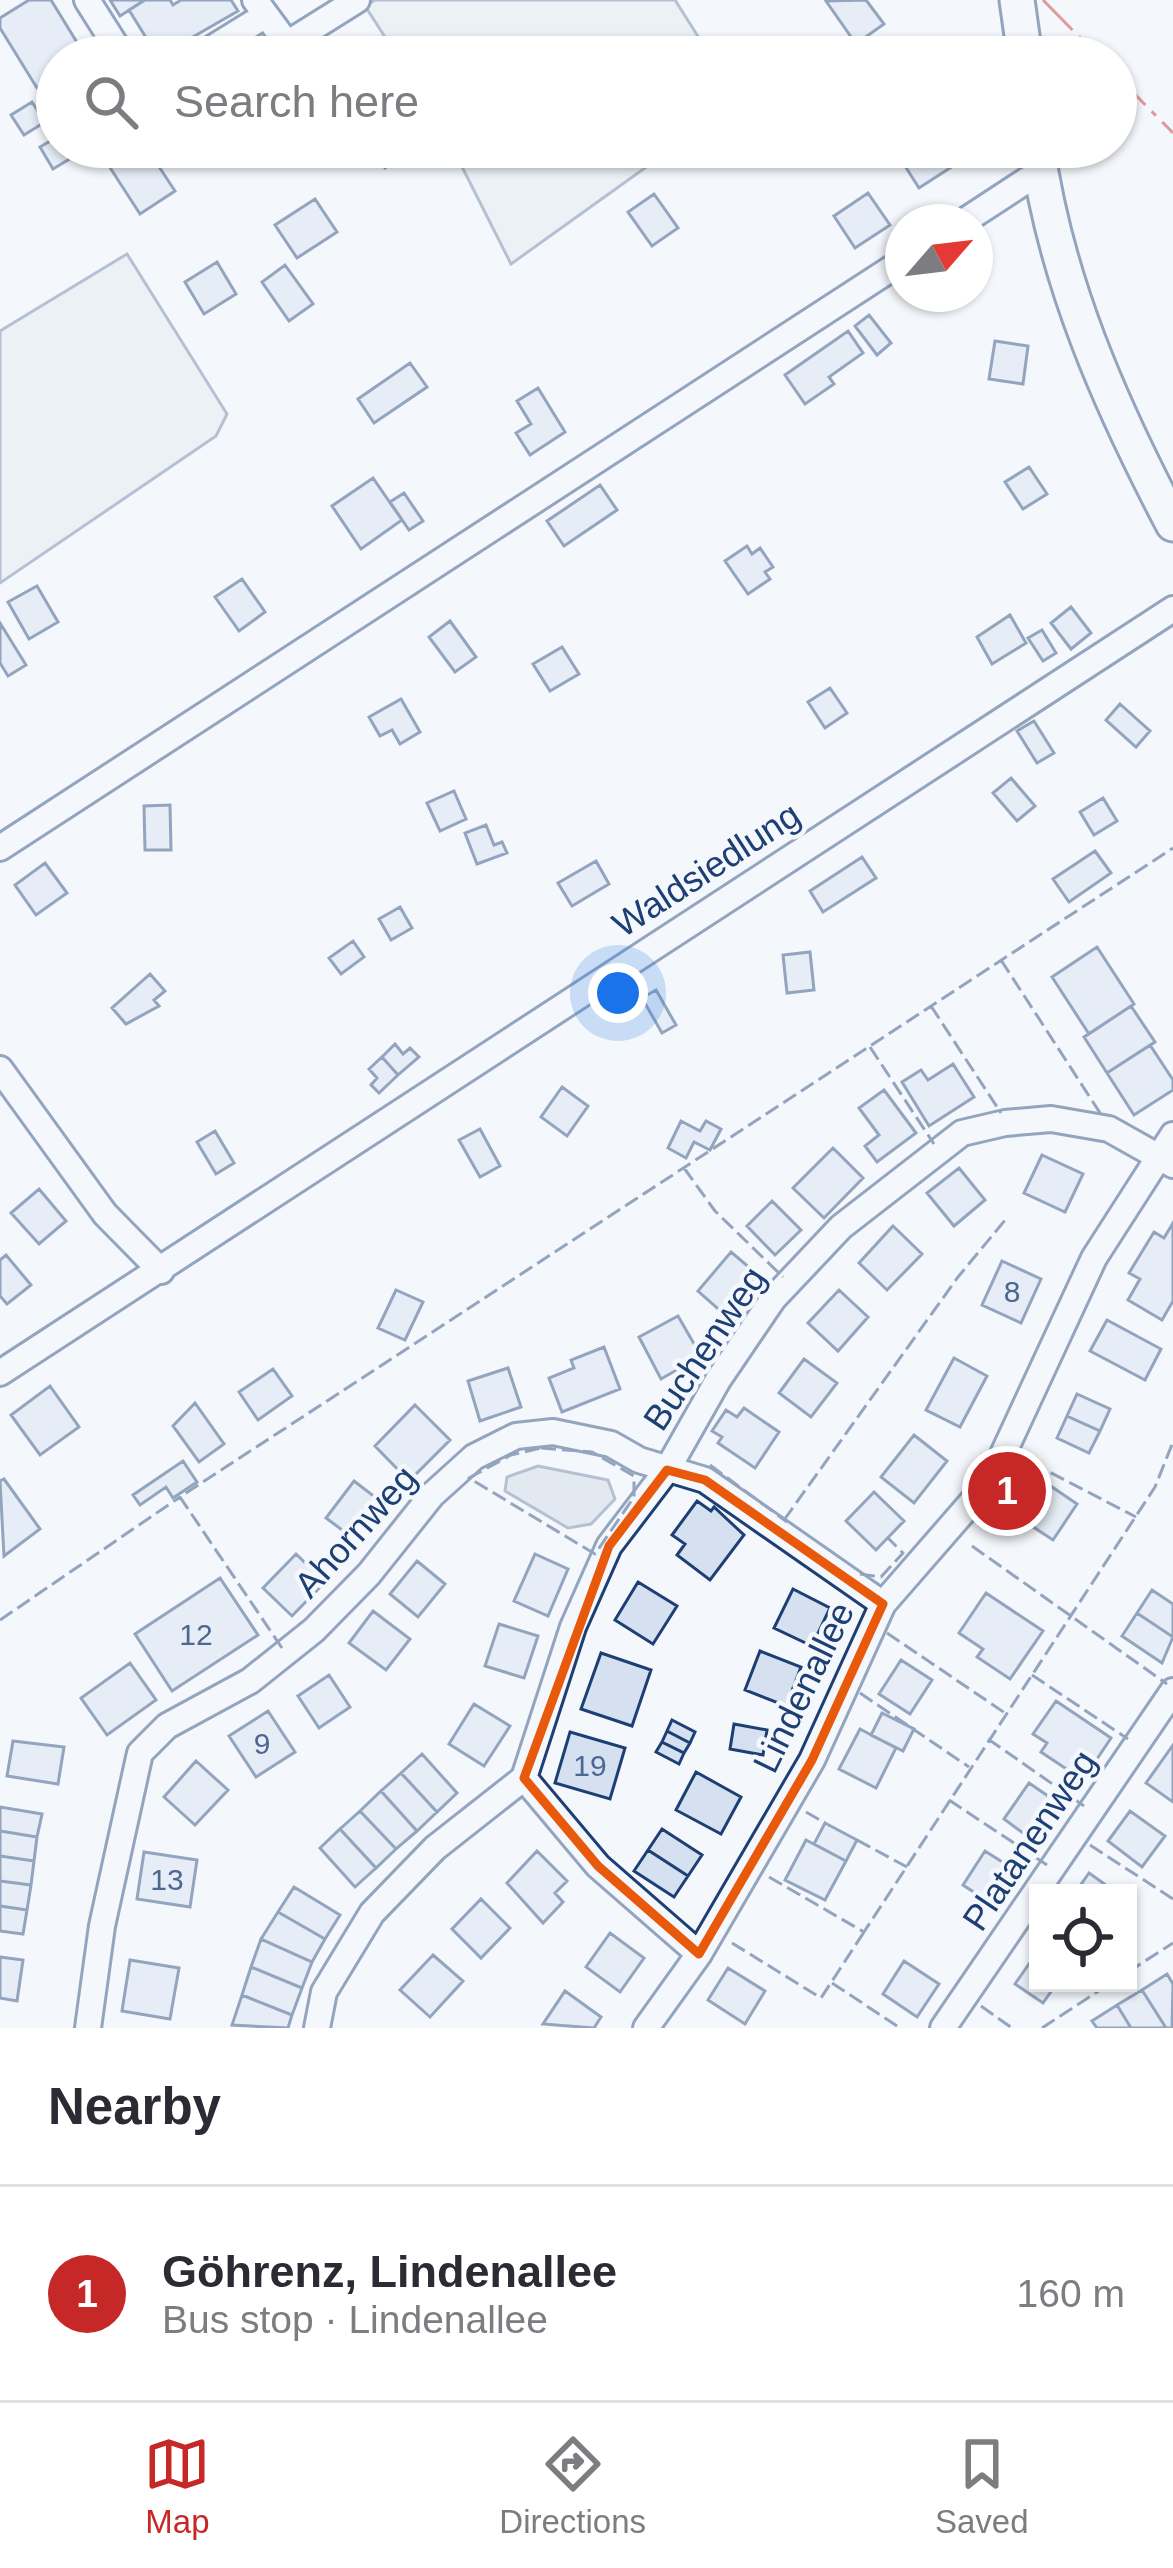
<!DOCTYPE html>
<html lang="en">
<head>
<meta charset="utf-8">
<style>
	body { margin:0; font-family:Helvetica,sans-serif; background:#f7f7f7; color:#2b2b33 }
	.controls { position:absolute; right:36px; bottom:36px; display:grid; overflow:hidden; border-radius:0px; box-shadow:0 3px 9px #0004 }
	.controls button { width:108px; height:108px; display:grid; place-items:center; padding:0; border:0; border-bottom:3px solid #e1e1e2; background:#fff; color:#2b2b33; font:60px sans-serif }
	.compass { position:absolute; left:885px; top:204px; width:108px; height:108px; border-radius:50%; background:#fff; box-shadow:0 3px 9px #0004; rotate:62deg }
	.you { position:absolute; left:618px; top:993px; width:42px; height:42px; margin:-30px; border:9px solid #fff; border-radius:50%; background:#1a73e8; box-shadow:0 0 0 18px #1a73e833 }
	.badge { display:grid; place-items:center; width:78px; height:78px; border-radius:50%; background:#c62828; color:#fff; font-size:39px; font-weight:700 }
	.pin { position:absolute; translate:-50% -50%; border:6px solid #fff; box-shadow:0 3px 12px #0006 }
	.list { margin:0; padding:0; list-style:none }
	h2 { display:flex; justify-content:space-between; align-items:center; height:156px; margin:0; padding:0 48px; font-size:51px }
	h2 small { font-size:39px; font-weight:400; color:#7c7c81 }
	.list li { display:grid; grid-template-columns:78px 1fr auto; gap:36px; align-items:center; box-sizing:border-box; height:216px; padding:0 48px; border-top:3px solid #e1e1e2 }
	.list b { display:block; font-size:45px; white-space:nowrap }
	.list p { margin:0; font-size:39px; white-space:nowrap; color:#7c7c81 }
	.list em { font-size:39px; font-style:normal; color:#7c7c81 }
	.icon { flex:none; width:66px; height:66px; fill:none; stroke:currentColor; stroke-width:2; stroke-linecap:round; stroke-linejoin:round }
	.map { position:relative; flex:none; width:1173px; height:2028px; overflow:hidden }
	.search { position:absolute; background:#fff; box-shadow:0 3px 9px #0004; left:36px; right:36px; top:36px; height:132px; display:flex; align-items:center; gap:30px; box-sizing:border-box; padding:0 42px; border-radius:66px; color:#7c7c81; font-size:45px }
	.sheet { height:372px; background:#fff }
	nav { display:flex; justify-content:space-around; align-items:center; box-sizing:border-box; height:168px; border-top:3px solid #e1e1e2; background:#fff; font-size:33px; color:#7c7c81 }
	nav a { display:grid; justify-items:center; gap:6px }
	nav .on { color:#c62828 }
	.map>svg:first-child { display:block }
	.green { fill:#e3e9f0; stroke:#687fa3; stroke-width:3 }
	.water { fill:#cfd7e4; stroke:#687fa3; stroke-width:3 }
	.building { fill:#d5e0f0; stroke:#1d3f73; stroke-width:3 }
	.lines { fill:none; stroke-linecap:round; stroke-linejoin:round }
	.street-casing { stroke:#1d3f73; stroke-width:30 }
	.secondary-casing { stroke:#1d3f73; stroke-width:39 }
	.street { stroke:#f4f7fb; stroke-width:24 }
	.secondary { stroke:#f4f7fb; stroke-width:33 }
	.fence { stroke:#1d3f73; stroke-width:3; stroke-dasharray:15 6; stroke-linecap:butt }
	.power { stroke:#c62828; stroke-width:3; stroke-dasharray:42 9 6 9; stroke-linecap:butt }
	.marked { fill:none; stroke:#e8590c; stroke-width:9; stroke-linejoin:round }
	.labels { text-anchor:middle; stroke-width:9; stroke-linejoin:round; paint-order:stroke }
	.number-label { font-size:30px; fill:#4b6792 }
	.street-label { font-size:36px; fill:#1d3f73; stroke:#f4f7fb }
</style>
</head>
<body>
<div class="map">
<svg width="1173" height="2028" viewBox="0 0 1173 2028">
	<rect width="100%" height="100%" fill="#f4f7fb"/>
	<path class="green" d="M375,0H675L711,57H398L365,6Z
		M452,147H646L641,151L649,165L511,264Z
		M127,254L227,414L216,436L0,583V331Z"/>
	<path class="water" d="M538,1466L608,1480L615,1499L591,1524L568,1528L505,1491L507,1477Z"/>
	<path class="building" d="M29,0H51L86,57H57V75L37,88L0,28V18Z
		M110,0H145L120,16Z
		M145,0H170L173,5L181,0H231L238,11L158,57L129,10Z
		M866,0L884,24L856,44L826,1Z
		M387,41L398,57H378L373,50Z
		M32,102L45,122L24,135L11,115Z
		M57,137V147H74L78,154L53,169L40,147Z
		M94,147H119L123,153L106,164Z
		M131,147H146L175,191L140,214L107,163Z
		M370,147H410L412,149L385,168Z
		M910,147H941L953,166L919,188L898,155Z
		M868,193L890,225L855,248L834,216Z
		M654,194L678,228L652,246L628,212Z
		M315,199L337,232L297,258L275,225Z
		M217,262L236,294L204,314L185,282Z
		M285,265L313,304L289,321L262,282Z
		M869,315L891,343L877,355L855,326Z
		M848,331L863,353L829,377L834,384L805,404L785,375Z
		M995,341L1028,346L1023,384L989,379Z
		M410,363L427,387L374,423L358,399Z
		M538,388L565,432L530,455L516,433L531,424L517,401Z
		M1029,467L1047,494L1023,509L1005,482Z
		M373,478L402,520L361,549L332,506Z
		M600,485L617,510L564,546L547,521Z
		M404,493L423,521L409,530L390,502Z
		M747,546L752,554L760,548L773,567L765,572L770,579L748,594L725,561Z
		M242,579L265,612L239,631L215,597Z
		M37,586L58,622L29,639L8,602Z
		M1071,607L1091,633L1071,649L1051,623Z
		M1010,615L1026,643L992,664L977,637Z
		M450,621L476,657L455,672L429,637Z
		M0,623L26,665L8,676L0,663Z
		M1042,630L1056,653L1043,661L1028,638Z
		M562,647L579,674L550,691L533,664Z
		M830,688L847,713L825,728L808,702Z
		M401,699L420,732L400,744L392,730L380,736L369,717Z
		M1120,704L1150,731L1136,747L1106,720Z
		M1034,721L1054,753L1037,763L1017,731Z
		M1011,778L1035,806L1017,821L993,793Z
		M454,791L466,819L440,831L427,803Z
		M1103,798L1117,821L1094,835L1080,812Z
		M170,805L171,850H145L144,806Z
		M486,825L494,845L502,842L507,853L477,864L465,833Z
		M1095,851L1111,873L1069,902L1053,879Z
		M862,857L876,878L823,912L810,891Z
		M596,861L609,884L572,906L558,883Z
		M45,863L67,893L36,915L15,885Z
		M400,907L412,928L391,940L379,919Z
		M353,941L364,957L341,974L329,958Z
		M1097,947L1134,1004L1089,1034L1052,977Z
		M810,952L814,990L787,993L783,955Z
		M150,974L165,991L154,1000L159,1006L126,1024L112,1008Z
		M656,990L676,1025L662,1033L642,998Z
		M1131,1006L1155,1042L1107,1073L1084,1037Z
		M395,1044L403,1054L410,1048L419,1057L398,1075L382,1057Z
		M1150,1045L1173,1080V1090L1134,1115L1107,1073Z
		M382,1057L398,1075L379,1093L371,1085L377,1078L369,1069Z
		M953,1064L974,1097L929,1126L902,1082L921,1070L928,1080Z
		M562,1087L588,1106L567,1136L541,1117Z
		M884,1090L916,1133L877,1162L865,1146L879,1135L859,1108Z
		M681,1121L700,1131L706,1121L721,1129L710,1150L694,1142L686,1158L668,1148Z
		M480,1129L500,1166L480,1177L459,1140Z
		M215,1131L234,1163L216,1174L197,1142Z
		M833,1148L863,1178L824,1218L793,1188Z
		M1042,1155L1083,1174L1065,1212L1024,1193Z
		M959,1168L985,1200L954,1226L927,1193Z
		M39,1189L66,1221L39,1244L11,1213Z
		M772,1201L801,1230L775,1255L747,1226Z
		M1173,1223V1301L1162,1320L1128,1300L1140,1279L1129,1273L1154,1232L1164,1238Z
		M893,1226L922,1254L887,1290L859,1263Z
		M731,1252L757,1274L724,1314L698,1291Z
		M6,1255L31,1285L7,1304L0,1296V1260Z
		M1002,1261L1041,1279L1021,1323L982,1305Z
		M396,1290L423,1302L405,1340L378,1328Z
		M839,1290L868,1317L838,1351L808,1323Z
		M678,1316L701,1356L661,1379L639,1337Z
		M1107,1320L1161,1349L1145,1380L1090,1351Z
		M604,1347L620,1389L562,1412L549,1378L574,1368L571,1360Z
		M954,1358L987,1376L960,1427L926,1410Z
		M804,1359L837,1383L811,1417L779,1393Z
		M508,1368L521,1407L480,1421L468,1381Z
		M273,1369L292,1396L258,1420L239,1392Z
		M50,1386L79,1427L40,1455L11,1415Z
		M1077,1394L1110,1409L1100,1431L1067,1416Z
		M195,1403L224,1444L199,1462L173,1426Z
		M415,1405L450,1440L409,1481L375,1446Z
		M744,1408L779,1432L755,1468L718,1443L722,1437L712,1431L726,1410L737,1417Z
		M1067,1416L1100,1431L1089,1453L1057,1438Z
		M914,1435L947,1461L914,1503L881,1477Z
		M183,1461L197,1482L173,1498L166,1487L140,1505L133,1495Z
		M1033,1474L1077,1504L1053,1540L1009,1511Z
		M4,1479L40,1529L4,1556L0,1481Z
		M354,1481L384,1504L357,1541L326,1518Z
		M874,1492L904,1521L876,1550L846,1521Z
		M697,1501L711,1511L714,1507L744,1535L710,1580L677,1555L685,1544L672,1535Z
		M296,1554L325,1582L292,1616L263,1588Z
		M535,1554L568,1569L548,1616L514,1601Z
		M417,1561L445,1584L418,1617L390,1594Z
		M220,1578L258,1635L172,1691L135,1634Z
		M638,1582L677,1606L653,1644L615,1620Z
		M793,1589L830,1608L812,1646L774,1628Z
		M1152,1590L1173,1604V1637L1137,1613Z
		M986,1593L1043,1631L1010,1679L977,1657L983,1649L959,1633Z
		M373,1611L410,1639L386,1670L349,1643Z
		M1137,1613L1173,1637L1162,1663L1122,1636Z
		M499,1624L538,1636L524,1678L485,1666Z
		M760,1651L801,1667L786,1706L745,1690Z
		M601,1653L651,1670L632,1726L581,1709Z
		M901,1660L932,1680L910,1714L879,1694Z
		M130,1663L156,1700L107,1735L81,1698Z
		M329,1675L350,1707L319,1728L298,1696Z
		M1056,1701L1111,1738L1083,1780L1041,1752L1047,1743L1033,1734Z
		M474,1704L510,1726L484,1766L449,1744Z
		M268,1711L295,1752L256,1777L229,1736Z
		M882,1713L914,1729L903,1751L871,1735Z
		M672,1720L695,1732L690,1743L667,1731Z
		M734,1724L767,1730L763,1755L730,1749Z
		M860,1729L896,1748L876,1788L839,1769Z
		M667,1731L690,1743L684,1753L662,1742Z
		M570,1732L625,1748L610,1799L555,1783Z
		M13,1741L64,1747L58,1784L7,1776Z
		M662,1742L684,1753L679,1764L656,1752Z
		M1173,1745V1802L1146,1783Z
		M422,1754L457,1793L437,1812L401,1773Z
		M196,1761L228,1790L195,1825L164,1797Z
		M696,1772L741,1797L721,1834L676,1810Z
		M401,1773L437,1812L417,1831L381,1791Z
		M1029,1783L1064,1807L1038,1844L1004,1819Z
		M381,1791L417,1831L396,1849L360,1811Z
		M0,1807L42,1814L37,1837L0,1831Z
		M360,1811L396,1849L376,1868L340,1829Z
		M1130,1811L1165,1836L1142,1867L1108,1841Z
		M825,1823L857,1840L846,1861L814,1844Z
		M340,1829L376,1868L355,1887L320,1848Z
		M662,1829L702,1855L688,1876L648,1850Z
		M0,1831L37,1837L34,1861L0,1856Z
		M806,1840L846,1861L825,1900L785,1880Z
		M648,1850L688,1876L674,1897L634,1871Z
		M537,1851L567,1881L555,1893L563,1902L543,1923L507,1883Z
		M985,1851L1021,1874L998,1908L963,1885Z
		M144,1852L197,1860L190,1907L137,1899Z
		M0,1856L34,1861L31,1885L0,1881Z
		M1089,1873L1117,1893H1075Z
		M0,1881L31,1885L27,1910L0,1906Z
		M294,1887L340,1915L325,1939L278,1912Z
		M481,1899L510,1928L481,1958L452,1929Z
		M0,1906L27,1910L23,1934L0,1931Z
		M278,1912L325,1939L312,1962L261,1939Z
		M610,1933L644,1958L620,1992L586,1967Z
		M261,1939L312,1962L302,1988L251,1967Z
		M1038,1951V1983H1057L1043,2003L1015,1984Z
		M433,1955L463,1981L430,2017L400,1990Z
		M0,1957L23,1960L17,2001L0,1998Z
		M130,1960L179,1968L170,2019L122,2011Z
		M904,1961L939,1984L917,2017L883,1994Z
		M251,1967L302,1988L292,2015L242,1995Z
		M728,1968L765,1991L745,2024L708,2000Z
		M1167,1974L1173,1984L1172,2028H1166L1142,1990Z
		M1142,1990L1166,2028H1131L1117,2005Z
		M565,1991L601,2017L594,2028L543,2024Z
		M242,1995L292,2015L288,2028L232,2025Z
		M1117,2005L1131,2028H1097L1092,2021Z"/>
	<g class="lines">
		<defs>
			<path id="street" d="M87,0L123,57
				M255,0L297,57
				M290,42L357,0
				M198,57L266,15
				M963,222L1041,171
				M0,848L903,261
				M0,1069L105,1214L161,1271
				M0,1373L1173,609
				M524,1778L598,1866L699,1954
				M88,2028L102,1926L140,1753L167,1726L250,1681L314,1630L369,1574L432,1495L474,1457L516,1436L553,1432L611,1444L639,1460L705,1480L883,1604
				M317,2028L324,1992L372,1913L435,1848L524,1778L573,1627L609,1546L667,1470L718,1380L773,1299L841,1227L962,1133L1005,1123L1051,1119L1109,1129L1173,1165
				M646,2028L699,1954L812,1760L883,1604L991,1480L1094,1258L1173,1135
				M943,2028L1173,1691"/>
			<path id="secondary" d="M1017,0L1025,57
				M1037,147C1056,282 1110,404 1173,524"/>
		</defs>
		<use href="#street" class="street-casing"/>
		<use href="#secondary" class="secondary-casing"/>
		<use href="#street" class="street"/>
		<use href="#secondary" class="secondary"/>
		<path class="fence" d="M1001,960L1102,1116
			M931,1006L1001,1113
			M870,1047L934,1144
			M684,1168L715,1211L783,1277
			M541,1448L592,1452L634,1476V1497L595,1554L469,1478L511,1455Z
			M1032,1463L1136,1517
			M710,1465L787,1522
			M784,1520L958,1277L1006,1219
			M972,1546L1167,1684
			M860,1574L881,1577L903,1553L888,1538
			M0,1620L180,1497
			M887,1633L1005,1713
			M282,1648L180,1497L1173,848
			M1032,1675L1128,1739
			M860,1693L969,1767
			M988,1739L1084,1806
			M949,1800L1047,1865
			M806,1812L825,1823
			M857,1840L907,1867
			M1090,1845L1173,1899
			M769,1877L864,1932L1155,1487L1173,1442
			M732,1943L821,1998L864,1932
			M1128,1972L1173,1943
			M832,1983L900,2028
			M981,2006L1012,2028
			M1042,2028L1111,1983"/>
		<path class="power" d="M1043,0L1099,57
			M1116,75L1173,133"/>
	</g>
	<path d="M0 0H1173V2028H0ZM667,1470L705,1480L883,1604L812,1760L699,1954L598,1866L524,1778L609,1546Z" fill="#f4f7fb" fill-opacity=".55" fill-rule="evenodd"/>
	<path class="marked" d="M667,1470L705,1480L883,1604L812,1760L699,1954L598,1866L524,1778L609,1546Z"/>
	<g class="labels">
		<g class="number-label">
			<text x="1012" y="1302">8</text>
			<text x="196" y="1645">12</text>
			<text x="262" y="1754">9</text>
			<text x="590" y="1776">19</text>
			<text x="167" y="1890">13</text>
		</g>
		<g class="street-label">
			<text transform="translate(706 869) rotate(-33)" y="13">Waldsiedlung</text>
			<text transform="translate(704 1348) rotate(-56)" y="13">Buchenweg</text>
			<text transform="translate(355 1531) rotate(-48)" y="13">Ahornweg</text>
			<text transform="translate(803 1687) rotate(-64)" y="13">Lindenallee</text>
			<text transform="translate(1029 1840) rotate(-56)" y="13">Platanenweg</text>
		</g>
	</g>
</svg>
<div class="controls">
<button><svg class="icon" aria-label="locate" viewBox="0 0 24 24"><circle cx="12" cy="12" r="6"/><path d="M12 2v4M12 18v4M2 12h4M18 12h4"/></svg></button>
</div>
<svg class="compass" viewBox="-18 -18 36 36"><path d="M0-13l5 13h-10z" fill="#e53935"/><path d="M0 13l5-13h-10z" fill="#7c7c81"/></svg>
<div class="you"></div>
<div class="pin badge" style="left:1007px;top:1491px">1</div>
<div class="search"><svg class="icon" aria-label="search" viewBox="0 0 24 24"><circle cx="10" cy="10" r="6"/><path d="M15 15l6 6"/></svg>Search here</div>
</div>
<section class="sheet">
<h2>Nearby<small></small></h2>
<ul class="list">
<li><span class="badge">1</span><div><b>Göhrenz, Lindenallee</b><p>Bus stop · Lindenallee</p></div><em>160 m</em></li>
</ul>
</section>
<nav>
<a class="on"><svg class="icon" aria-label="map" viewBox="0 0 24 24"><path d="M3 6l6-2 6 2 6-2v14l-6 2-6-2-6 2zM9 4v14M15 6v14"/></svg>Map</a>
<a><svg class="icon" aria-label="directions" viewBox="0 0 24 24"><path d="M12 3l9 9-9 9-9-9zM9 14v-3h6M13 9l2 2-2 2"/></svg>Directions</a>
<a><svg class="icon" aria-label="saved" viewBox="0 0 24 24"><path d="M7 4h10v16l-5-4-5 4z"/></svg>Saved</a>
</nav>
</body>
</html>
